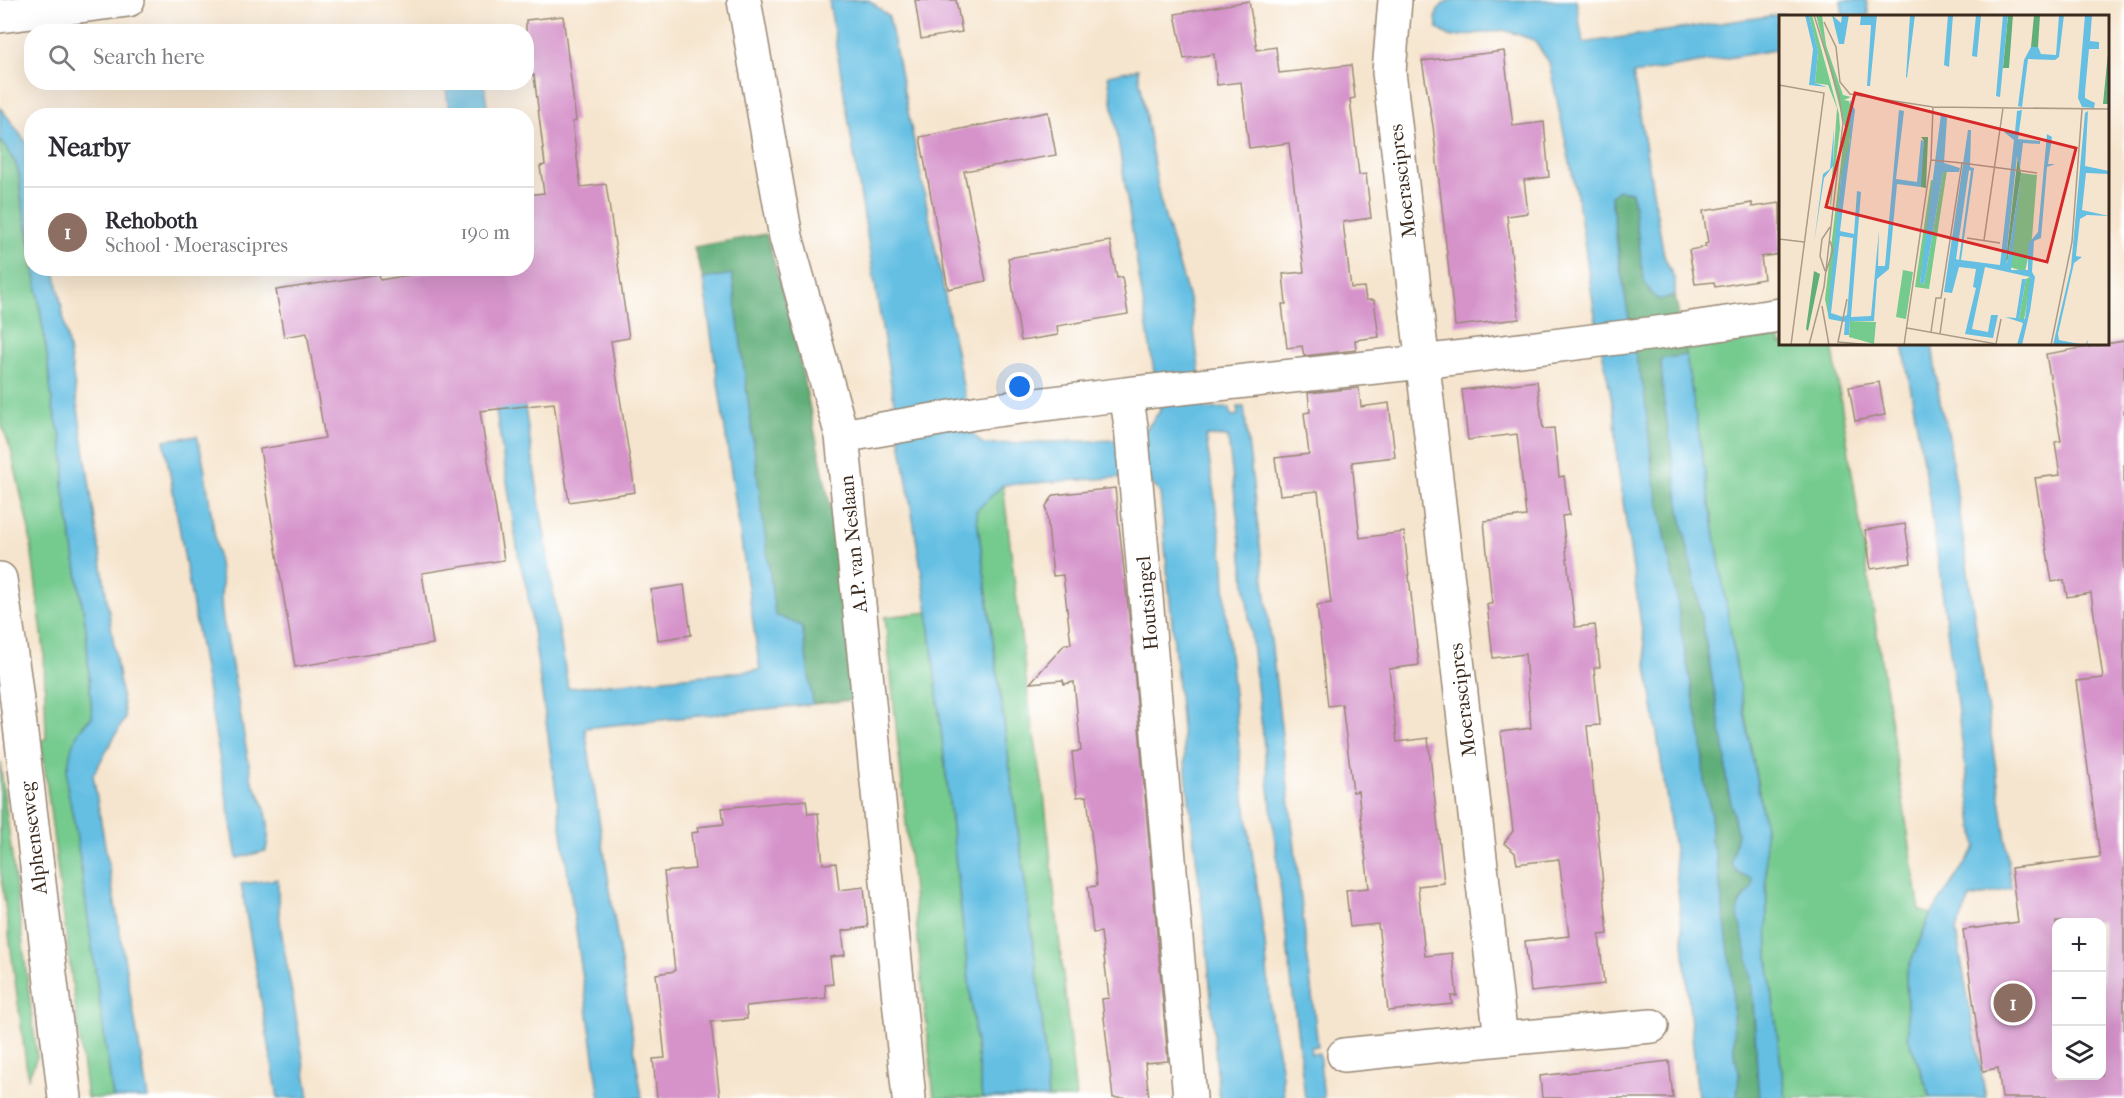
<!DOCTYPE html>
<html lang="en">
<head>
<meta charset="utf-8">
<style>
	body { margin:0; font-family:"IM FELL French Canon",serif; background:#f7f7f7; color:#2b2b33 }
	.controls { position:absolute; right:18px; bottom:18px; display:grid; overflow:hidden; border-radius:12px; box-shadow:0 6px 24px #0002 }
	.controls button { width:54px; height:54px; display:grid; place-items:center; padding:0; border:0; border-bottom:2px solid #e1e1e2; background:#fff; color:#2b2b33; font:30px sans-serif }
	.you { position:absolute; left:1020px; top:387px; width:21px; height:21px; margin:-15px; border:4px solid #fff; border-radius:50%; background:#1a73e8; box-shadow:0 0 0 9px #1a73e833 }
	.badge { display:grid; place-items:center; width:39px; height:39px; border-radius:50%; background:#db2777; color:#fff; font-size:20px; font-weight:700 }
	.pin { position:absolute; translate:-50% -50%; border:3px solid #fff; box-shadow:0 2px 6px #0006 }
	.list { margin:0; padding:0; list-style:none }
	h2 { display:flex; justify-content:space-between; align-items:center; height:78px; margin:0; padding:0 24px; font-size:26px }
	h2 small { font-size:20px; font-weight:400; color:#7c7c81 }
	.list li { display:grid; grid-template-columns:39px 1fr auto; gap:18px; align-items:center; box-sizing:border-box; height:90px; padding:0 24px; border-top:2px solid #e1e1e2 }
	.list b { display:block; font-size:22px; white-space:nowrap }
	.list p { margin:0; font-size:20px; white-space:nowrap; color:#7c7c81 }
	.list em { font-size:20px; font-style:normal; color:#7c7c81 }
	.icon { flex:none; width:33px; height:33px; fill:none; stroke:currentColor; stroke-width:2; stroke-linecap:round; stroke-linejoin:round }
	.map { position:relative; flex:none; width:2124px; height:1098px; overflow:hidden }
	.search { position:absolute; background:#fff; box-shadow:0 6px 24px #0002; left:24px; top:24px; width:510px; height:66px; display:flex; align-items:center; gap:15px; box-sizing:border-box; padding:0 21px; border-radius:24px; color:#7c7c81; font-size:22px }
	.panel { position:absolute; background:#fff; box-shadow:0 6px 24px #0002; left:24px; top:108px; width:510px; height:168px; border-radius:24px }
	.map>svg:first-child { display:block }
	.green { fill:#75ca8e; stroke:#587a56; stroke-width:1.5 }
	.forest { fill:#60ae79; stroke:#4e6c4c; stroke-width:1.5 }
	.water { fill:#65bfe3; stroke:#507480; stroke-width:1.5 }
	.building { fill:#d593ca; fill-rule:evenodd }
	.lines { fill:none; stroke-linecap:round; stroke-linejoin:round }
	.minor-casing { stroke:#988876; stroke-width:36 }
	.primary-casing { stroke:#988876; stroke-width:36 }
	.minor { stroke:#fff; stroke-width:33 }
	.primary { stroke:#fff; stroke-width:33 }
	.labels { text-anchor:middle; stroke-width:4.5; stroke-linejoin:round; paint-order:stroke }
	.street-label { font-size:20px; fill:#3b2a1e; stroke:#fff }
	.inset-road { fill:none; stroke:#ab9a88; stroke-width:1.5 }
	.view { fill:#d62828; fill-opacity:0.15; stroke:#d62828; stroke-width:3 }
	.inset-edge { fill:none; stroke:#3b2a1e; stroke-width:3 }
</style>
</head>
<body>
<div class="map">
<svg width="2124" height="1098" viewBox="0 0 2124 1098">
	<rect width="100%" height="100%" fill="#fff"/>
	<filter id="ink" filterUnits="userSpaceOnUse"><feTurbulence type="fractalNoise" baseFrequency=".0167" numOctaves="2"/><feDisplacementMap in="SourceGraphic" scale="12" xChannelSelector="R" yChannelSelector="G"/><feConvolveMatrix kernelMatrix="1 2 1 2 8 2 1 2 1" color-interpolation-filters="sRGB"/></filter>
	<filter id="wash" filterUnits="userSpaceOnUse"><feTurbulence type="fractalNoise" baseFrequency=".008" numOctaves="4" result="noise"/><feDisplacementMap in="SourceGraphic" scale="24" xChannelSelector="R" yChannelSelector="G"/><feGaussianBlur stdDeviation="1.35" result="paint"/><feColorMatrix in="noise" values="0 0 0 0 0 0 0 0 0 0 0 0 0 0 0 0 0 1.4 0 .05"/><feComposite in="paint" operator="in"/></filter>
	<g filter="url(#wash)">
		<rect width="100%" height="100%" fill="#f6e5ce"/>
		<path class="green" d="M0,139L15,162L19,173L21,196L31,248L32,268L34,269L46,348L53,409L62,441L65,467L63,485L86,628L92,717L83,725L67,786L76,832L113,1098H87L41,740L46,739L44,650L29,530L11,450L2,426L0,416Z
			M1780,337V344H1832L1920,911L1931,914L1906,973L1908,1037L1931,1098H1785L1768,959L1765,827L1738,677L1684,346Z
			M1003,485L1030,712L1044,794L1076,1098H1048L1041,1004L976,510Z
			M928,612L982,1098H934L885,617Z
			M0,761L37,1057L28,1078L0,867Z"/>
		<path class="forest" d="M1618,190L1632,192L1644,281L1661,300L1667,299L1675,295L1686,355L1661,360L1663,396L1681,516L1699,603L1726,759V779L1737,833L1731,863L1739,874L1753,878C1756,890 1744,894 1739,904L1751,974L1759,1098H1737L1739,1073L1734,1053L1732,975L1716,856L1711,841V813L1704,783L1702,742L1680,626L1678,604L1652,466V458L1648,443C1637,361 1621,279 1611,196Z
			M766,234L793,328L834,524L854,700L813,704L802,626L775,616L732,274L703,279L694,247Z"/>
		<path class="water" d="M829,0H869L889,17L966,401L969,430L983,444L1121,440L1124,477L1003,485L976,511L1041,1004L1048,1098H982L928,612Z
			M1449,0H1576L1583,43L1783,14L1784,16H1780V49L1633,74L1664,256L1675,280V295C1657,305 1652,297 1644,281L1632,192L1618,190L1611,196L1619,260L1635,354L1644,390L1652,466L1678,604L1680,626L1702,742L1704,783L1711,813V841L1716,856L1732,975L1734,1053L1739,1073L1737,1098H1698L1674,849L1617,460L1615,416L1595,315L1578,201L1549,62L1534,40L1504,30L1451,37L1438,29C1434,15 1436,8 1449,0Z
			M1841,0H1866L1869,16H1843Z
			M1138,69L1160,200L1191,306L1204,409L1230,408L1231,416L1238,415V407H1244L1317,1038L1318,1046L1311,1047V1054L1319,1053L1324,1098H1305L1228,437L1206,436L1224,565L1226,612L1243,788L1265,943L1271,1016L1281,1067L1284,1098H1219L1207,948L1187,782L1160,493L1145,475L1141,436L1160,411L1108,75Z
			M445,83H484L488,115H450Z
			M0,107L31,149V248L21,195L19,173L15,162L0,139Z
			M34,269H55L69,349L125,718L93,775L148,1098H113L76,832L67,786V771L72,746L79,731L92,717L86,628L63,485L65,467L62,441L53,409L46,348Z
			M474,269L521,382L568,688L760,670L703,279L732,274L775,615L802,626L813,704L585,728L642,1098H600L527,589L519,559Z
			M1903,344H1932L1941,409L1948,431L2005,833L2011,889L1970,898L1956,931L1986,1098H1931L1908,1037L1906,973L1931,914L1976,847L1931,508Z
			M1686,355L1738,677L1765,827L1768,959L1785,1098H1759C1755,1056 1756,1014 1750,973C1748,953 1741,934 1738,914C1736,897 1757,893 1752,878L1739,874L1731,863L1737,833L1726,779V759L1699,603L1681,516L1663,396L1661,359Z
			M197,436L203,460L222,583C220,602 221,618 227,637L252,782C266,803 272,826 266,851L237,858L164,440Z
			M278,879C277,917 285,955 292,993C298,1028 304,1063 309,1098H278L241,884Z"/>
		<g id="blocks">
			<path class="building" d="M915,0H956L962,32L921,39Z
				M1249,1L1257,50L1276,47L1279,73L1351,65L1355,98L1350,99L1359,175L1366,174L1371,218L1343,222L1351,288L1364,287L1366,300H1374L1379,337L1355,340L1356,350L1304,356L1302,346L1287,348L1282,304H1286L1283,274L1304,272L1289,143L1249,148L1241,82L1217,85L1214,54L1184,59L1175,14Z
				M563,16L576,121L572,122L581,187L606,184L629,338L611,341L635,492L569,502L554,403L480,411L504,560L422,573L433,644L295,667L260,449L325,438L307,333L284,337L276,290L379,274L380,280L453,268H526V195L544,193L540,166L545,165L534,75L526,76V20Z
				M1504,51L1513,126L1544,122L1549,177L1524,180L1528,213L1507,216L1519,319L1455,326L1433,126L1422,61Z
				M1048,112L1056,155L964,171L986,281L948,289L920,137Z
				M1752,203V207L1780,203V254L1761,257L1764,279L1715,287L1714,282L1695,284L1689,250L1706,247L1705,244L1708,243L1703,211Z
				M1110,241L1117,278L1122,277L1128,314L1057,326L1058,335L1021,341L1008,258Z
				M2124,341V1098H2002L1998,1068L1983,1071L1963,930L2018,922L2011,868L2100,857L2076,681L2103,678L2091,593L2067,597L2064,580L2052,582L2035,478L2060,475L2055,442L2061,441L2046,354ZM2056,922H2102V1076H2056Z
				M1537,381L1543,429L1554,428L1559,477L1564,476L1569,515L1562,516L1575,627L1595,625L1600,667L1594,668L1600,725L1587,726L1608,934L1599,935L1604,984L1531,992L1525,941L1569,936L1559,859L1517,864L1515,853L1504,843L1513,831L1501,732L1531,728L1525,654L1493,658L1487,604H1492L1484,521L1526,516L1517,434L1468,440L1462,390Z
				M1879,382L1885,415L1855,421L1849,387Z
				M1359,388L1361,407L1389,403L1395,457L1352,462L1360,538L1404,532L1419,665L1389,669L1397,742L1428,738L1444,883L1418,886L1425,956L1452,953L1457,996H1451L1452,1004L1388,1011L1378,924L1350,927L1346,890L1369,888L1358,791L1353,792L1342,704L1328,706L1317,605L1331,603L1318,491L1280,495L1275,458L1309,454L1304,413L1310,412L1308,393Z
				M1115,488L1131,635L1168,1061L1145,1063L1149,1098H1113L1102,999L1109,998L1101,932L1093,933L1088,887L1097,886L1087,796L1077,797L1072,752L1081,751L1074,682L1064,684L1063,680L1030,683L1065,644H1071L1063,575L1053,576L1046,506L1054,495Z
				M1905,524L1911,563L1871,569L1865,530Z
				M684,585L691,635L658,640L651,590Z
				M806,800L808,814L818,813L823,864L836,863L839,890L864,887L868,927L842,931L845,955L830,957L833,984L825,985L826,998L746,1006L747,1019L711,1022L720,1098H657L653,1059L665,1058L656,974L675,971L664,872L695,869L691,833L698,832L697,827L724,824L722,808Z
				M1669,1061L1673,1098H1542L1540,1076Z"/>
		</g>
	</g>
	<g filter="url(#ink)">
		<use href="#blocks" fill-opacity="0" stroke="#988876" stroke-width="1.5"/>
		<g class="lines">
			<defs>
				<path id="minor" d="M744,0L786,237L842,436L909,1098
					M1395,0L1389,72L1501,1039
					M0,16L128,0
					M1126,394L1422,362L1665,332L1780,315
					M842,436L980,412L1126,394L1131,426L1190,1098
					M1344,1055L1501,1039L1652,1026"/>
				<path id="primary" d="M0,579L14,676L65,1098"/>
			</defs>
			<use href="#minor" class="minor-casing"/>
			<use href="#primary" class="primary-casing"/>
			<use href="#minor" class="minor"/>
			<use href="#primary" class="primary"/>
		</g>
	</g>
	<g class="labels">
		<g class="street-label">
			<text transform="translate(1402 181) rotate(-97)" y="7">Moerascipres</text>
			<text transform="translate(853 544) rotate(-96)" y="7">A.P. van Neslaan</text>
			<text transform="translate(1147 603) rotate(-95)" y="7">Houtsingel</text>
			<text transform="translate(1462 700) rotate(-97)" y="7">Moerascipres</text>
			<text transform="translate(33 838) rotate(-97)" y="7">Alphenseweg</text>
		</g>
	</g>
	<g transform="translate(1779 15)">
		<rect width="330" height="330" fill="#f6e5ce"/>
		<path d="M30,0H33L60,99L61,113L52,189L51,191L58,93L49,70L36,68L39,37ZM37,0H43L47,30L64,80L72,82L65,85L70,86L73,97L69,146L62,162L50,304L46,284L66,113ZM168,155L150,274L136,272L152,165L157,166L141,267L145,270L164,157ZM242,158L258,160L253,223L246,257L231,252ZM124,255L134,257L127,304L117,302ZM251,262V271L245,305L240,304L247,264ZM71,306L97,307L95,329L70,322Z" fill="#75ca8e"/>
		<path d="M229,0H234L230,53H224ZM255,0H261L259,32H252ZM330,30V89H324L328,48ZM142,122H149L147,173L142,172L141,162L145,126ZM239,140L242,159L228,249L227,244ZM35,256L41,259L29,316L27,314Z" fill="#60ae79"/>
		<path d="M26,0H30L39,36L36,68L48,72L30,70L34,34ZM53,0L62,8L63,0H70L65,29H60ZM82,0H98L91,71H88L92,10H81ZM131,0H136L128,63L127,62ZM169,0H174L170,52L165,50ZM197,0H202L198,42L193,41ZM224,0H229L221,82L217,81ZM280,0H285L280,42L276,45L249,44L243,92L239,91L245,45L252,32H259L262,39L277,40ZM306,0H313L311,26L320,27V34H310L306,77V83L316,88L315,93L303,92L299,83ZM71,85L76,95L61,216L75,219L78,176L82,177L72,302L92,301L100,215L99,251H106L120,95L125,96L117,164L138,167L142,125L145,126L142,172L118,169L110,254L98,264L95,306H71L70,320H65L66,307L50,304L49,297L62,162L71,126ZM61,221L74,223L68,300L64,302L52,298ZM243,95L239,124L261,126V129L244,128L241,153L238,141L227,244L228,249L242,159L232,255H249V229L259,217L268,119L273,122L269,149H276L268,152L262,223L255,226L253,257L256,262L251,296L243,330H238L244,308L226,302L237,303L243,264H247L240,304H246L251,262L206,252L193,314L209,317L212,300H219L214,323L186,319L197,273L194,272L197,254L180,252L173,278L165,277L189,115H192L191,152L195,153L182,245L221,250L235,125L225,117H236L238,96ZM190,155L192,156L180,245L177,244ZM309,96L306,151L330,156V159L307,158L303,195L330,201L308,200L301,204L297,241L303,242L295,248L279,319L280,325L306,330L309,325L308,330H274L292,252L306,98ZM162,99L168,103L165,148L181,153L180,157H164L145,270L141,267ZM55,114L54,151L45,163L35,228L44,159L51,154Z" fill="#65bfe3" fill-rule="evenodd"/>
		<path class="inset-road" d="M45,7L57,32L61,67L71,79L154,92L330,94M0,70L45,78L12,330M183,148L258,158M188,223L221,228M0,224L25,227M205,225L224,93M46,256L41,241L43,224L51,212M47,257L54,235L51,226M68,284L59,327L93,330M43,291L50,330M128,313L217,329L222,304M152,317L157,283H162L183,148L152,145M161,319L166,283M30,330L45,272L64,108L60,81L35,0M125,330L152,145L154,92M272,330L293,227L303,94"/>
		<path class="view" d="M76,78L297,133L268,247L47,192Z"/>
		<rect width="330" height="330" class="inset-edge"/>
	</g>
</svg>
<div class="controls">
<button>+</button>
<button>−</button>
<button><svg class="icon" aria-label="layers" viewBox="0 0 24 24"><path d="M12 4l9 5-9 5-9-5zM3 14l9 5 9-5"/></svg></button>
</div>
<div class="you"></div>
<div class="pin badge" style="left:2013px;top:1003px;background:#8d6e63">1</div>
<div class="search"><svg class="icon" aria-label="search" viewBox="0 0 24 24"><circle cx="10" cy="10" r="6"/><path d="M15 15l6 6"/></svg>Search here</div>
<section class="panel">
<h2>Nearby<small></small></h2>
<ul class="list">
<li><span class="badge" style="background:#8d6e63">1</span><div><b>Rehoboth</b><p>School · Moerascipres</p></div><em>190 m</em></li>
</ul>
</section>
</div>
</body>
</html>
